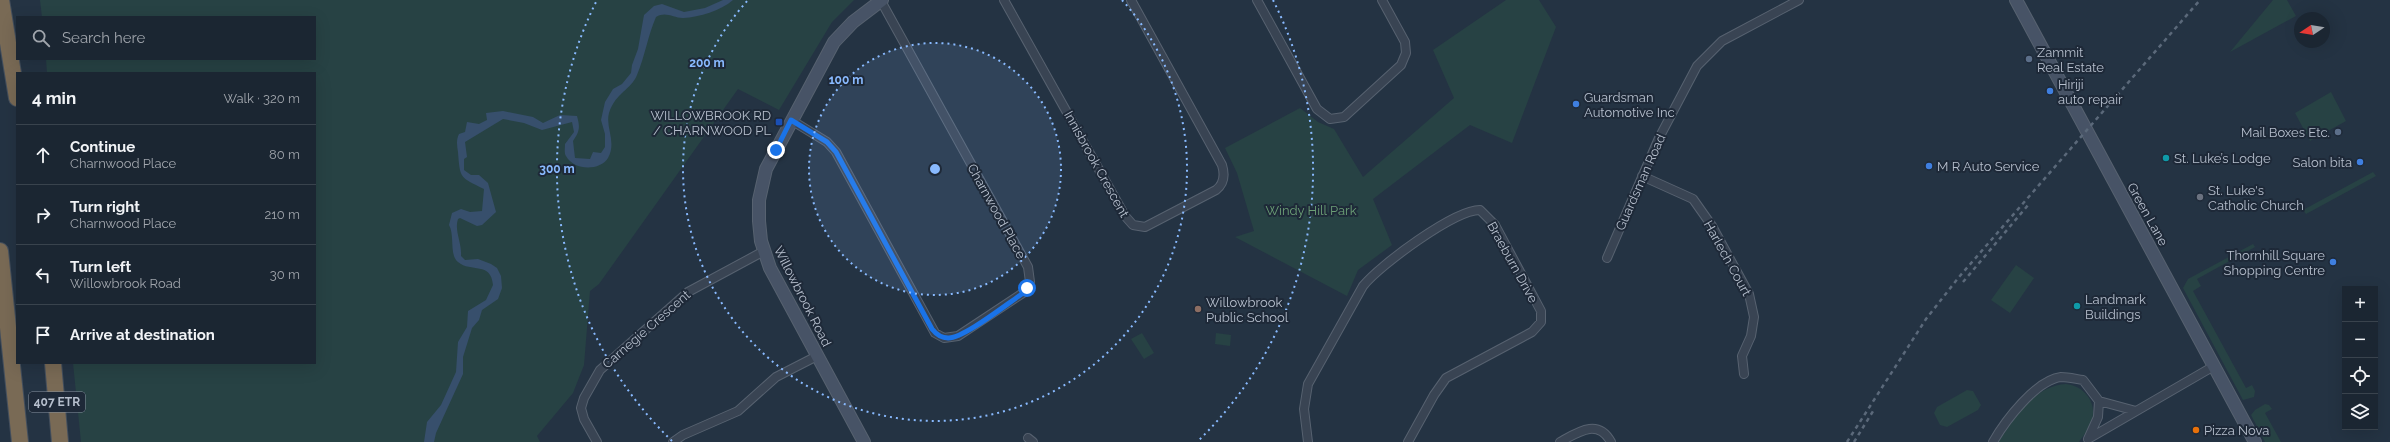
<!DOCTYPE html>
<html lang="en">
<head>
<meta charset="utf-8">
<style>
	body { margin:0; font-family:Raleway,sans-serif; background:#242e3a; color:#f1f3f6 }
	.controls { position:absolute; right:12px; bottom:12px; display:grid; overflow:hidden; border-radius:0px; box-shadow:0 4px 16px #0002 }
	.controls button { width:36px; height:36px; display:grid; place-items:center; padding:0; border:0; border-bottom:1px solid #39434d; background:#1b2632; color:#f1f3f6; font:20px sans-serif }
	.compass { position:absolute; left:2294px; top:12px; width:36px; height:36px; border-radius:50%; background:#1b2632; box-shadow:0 4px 16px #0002; rotate:258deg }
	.stop { position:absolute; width:12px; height:12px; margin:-9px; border:3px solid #1a73e8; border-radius:50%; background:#fff }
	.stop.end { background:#1a73e8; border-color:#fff; box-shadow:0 1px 4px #0008 }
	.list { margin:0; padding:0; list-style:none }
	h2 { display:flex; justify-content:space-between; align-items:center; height:52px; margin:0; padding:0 16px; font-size:17px }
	h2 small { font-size:13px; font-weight:400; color:#a0a5ac }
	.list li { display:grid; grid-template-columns:26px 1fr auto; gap:12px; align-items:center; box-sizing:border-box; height:60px; padding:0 16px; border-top:1px solid #39434d }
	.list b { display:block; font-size:15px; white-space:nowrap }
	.list p { margin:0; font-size:13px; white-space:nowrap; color:#a0a5ac }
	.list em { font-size:13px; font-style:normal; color:#a0a5ac }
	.icon { flex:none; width:22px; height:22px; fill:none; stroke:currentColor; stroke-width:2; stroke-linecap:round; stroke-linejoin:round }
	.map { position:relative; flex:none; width:2390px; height:442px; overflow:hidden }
	.search { position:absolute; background:#1b2632; box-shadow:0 4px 16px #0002; left:16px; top:16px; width:300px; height:44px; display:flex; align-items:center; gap:10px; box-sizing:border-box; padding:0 14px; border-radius:0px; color:#a0a5ac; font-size:15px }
	.panel { position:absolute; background:#1b2632; box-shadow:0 4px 16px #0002; left:16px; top:72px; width:300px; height:292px; border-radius:0px }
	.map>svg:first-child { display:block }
	.green { fill:#274244 }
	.water { fill:#374f6c }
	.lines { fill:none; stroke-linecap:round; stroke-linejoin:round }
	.street-casing { stroke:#576270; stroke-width:10 }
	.secondary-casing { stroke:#576270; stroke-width:14 }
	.highway-casing { stroke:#444f5d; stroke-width:18 }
	.street { stroke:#394453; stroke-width:8 }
	.secondary { stroke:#475366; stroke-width:12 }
	.highway { stroke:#796a55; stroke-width:16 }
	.rail { stroke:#5b697a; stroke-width:2.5; stroke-dasharray:4 4; stroke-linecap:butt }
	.route { stroke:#1a73e8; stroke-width:5 }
	.ring { fill:none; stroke:#89baff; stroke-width:2; stroke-dasharray:2 4 }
	.service-dot { fill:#5c6f8a; stroke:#1e2938; stroke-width:1.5 }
	.shop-dot { fill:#3f7fe0; stroke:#1e2938; stroke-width:1.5 }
	.transit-dot { fill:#1a4fb4; stroke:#1e2938; stroke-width:1.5 }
	.culture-dot { fill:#0f9aa8; stroke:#1e2938; stroke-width:1.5 }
	.worship-dot { fill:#6b7280; stroke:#1e2938; stroke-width:1.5 }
	.education-dot { fill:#8d6e63; stroke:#1e2938; stroke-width:1.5 }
	.food-dot { fill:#e8710a; stroke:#1e2938; stroke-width:1.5 }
	.labels { text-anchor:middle; stroke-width:4; stroke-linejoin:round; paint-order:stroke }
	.shield { fill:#1e2938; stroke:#8892a0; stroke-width:1 }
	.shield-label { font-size:12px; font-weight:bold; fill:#b6bfcd }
	.poi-label { font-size:13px; fill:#b6bfcd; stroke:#1e2938; text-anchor:start }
	.street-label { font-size:13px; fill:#b6bfcd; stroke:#1e2938 }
	.park-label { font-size:13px; fill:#6c9f76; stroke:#1e2938 }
	.centre { fill:#89baff; stroke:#1e2938; stroke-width:2 }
	.ring-label { font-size:12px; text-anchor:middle; font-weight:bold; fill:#89baff; stroke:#1e2938; stroke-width:4; stroke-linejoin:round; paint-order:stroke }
</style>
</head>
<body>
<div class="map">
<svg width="2390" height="442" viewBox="0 0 2390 442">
	<rect width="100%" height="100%" fill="#243343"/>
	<path class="green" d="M40,0H854L832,22L779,110L738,89L599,284L590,291L584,365L573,393L537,436L540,442H81L73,363H315V73H47L46,59H315V17H42Z
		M1506,0H1539L1556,27L1512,143L1470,125L1373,199L1392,245L1358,270L1347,296L1235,237L1254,231L1237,173L1225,148L1300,108L1318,122L1334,129L1363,177L1454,98L1433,50Z
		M2273,0H2287L2296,16L2230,52Z
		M2331,92L2346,121L2310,141L2295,113Z
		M2373,172L2376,176L2306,214L2303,210Z
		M2253,244L2255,247L2197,279L2201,286L2193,291L2246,388L2252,385L2255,391L2254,397L2243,400L2183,288L2188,279Z
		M2016,265L2034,278L2010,313L1991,300Z
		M1142,333L1154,353L1144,359L1131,339Z
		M1216,333L1231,335L1230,346L1215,344Z
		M2066,384C2084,386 2097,402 2092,420C2090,428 2084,435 2079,442H1998C2015,418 2033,386 2066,384Z
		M1967,390L1973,391L1981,405L1978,410L1947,427L1940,425L1934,413L1937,407Z
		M2265,404L2269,405L2272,409L2265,413L2281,442H2265L2251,415L2255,410Z"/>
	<path class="water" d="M723,0H733C720,11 700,17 683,18C673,18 666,11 656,17C648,35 645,56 637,75C631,90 616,92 609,113C605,127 617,142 608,158C600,171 574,171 566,156C564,153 565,148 565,144L574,132L572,122L542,130L524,123L503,119L465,142L467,157L464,159V170L471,175H479L488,183L496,212L482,225L477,226L460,218L458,219C454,230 462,243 461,256L465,260L478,259L491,264L497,268L501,276L502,288L498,299L482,310L479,320L472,328L463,357V374L436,433L434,442H424L427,422L441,405L456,372L458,342L467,327L468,311L486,300L493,285C491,261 471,273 458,262C449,255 455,235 449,225L452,213L461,209L470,212L482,211L484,189C460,177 460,179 458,152C457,146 456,140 459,134L465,132L467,122L479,124L487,120L486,113L503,111L533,117L543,123L560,115L577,116C580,127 580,131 573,141L575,158L590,159L593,152L601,153L605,147V134L601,120L605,102L613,89L622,84L631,73L632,65L638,49L644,15L654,6L662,4L684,12L705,8Z"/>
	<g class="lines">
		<defs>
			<path id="street" d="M1004,0L1125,216L1133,225L1145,227L1216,190C1224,184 1225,175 1222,165L1131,0
				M1257,0L1317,109L1330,119L1344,117L1401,65L1406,53L1405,42L1382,0
				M791,120L827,142L836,152L935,333L944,338L958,336L1026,291L1030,282L1028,267L881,1
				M1642,176L1693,199L1712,226L1749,294L1754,317L1751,336L1742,356L1744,374
				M1607,258L1659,138L1697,66L1722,41L1799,0
				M1028,438L1033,442
				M2088,439L2214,366
				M2088,439L2098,417L2099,401
				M597,442L584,419L581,408L584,398L600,370L688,292L764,251
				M673,442L683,435L738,411L776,377L817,356
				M1308,442L1304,409L1308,384L1363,286C1380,265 1454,210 1480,210L1495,225L1541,311V322L1532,332L1446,378L1434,395L1408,442
				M1560,442C1578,432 1598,418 1611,442
				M1993,442C2005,421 2036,380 2061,377C2068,377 2076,379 2083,380L2099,401L2136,411"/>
			<path id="secondary" d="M2016,0L2255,442
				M864,442L770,268L761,241L759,221V200L766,169L834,42L853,22L882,0"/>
			<path id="highway" d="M1,0L17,98
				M0,251L20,442
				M53,363L60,442"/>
		</defs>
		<use href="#street" class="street-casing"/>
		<use href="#secondary" class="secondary-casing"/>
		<use href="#highway" class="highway-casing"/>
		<use href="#street" class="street"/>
		<use href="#secondary" class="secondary"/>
		<use href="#highway" class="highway"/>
		<path class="rail" d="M1963,282L2029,204
			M1847,442L1926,319L1959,277L2200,0
			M1854,442L1875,408"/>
	</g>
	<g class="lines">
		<path class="route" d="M776,150L791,120L827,142L836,152L932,329C936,334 941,338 948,338C963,339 1008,303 1022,294L1027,288"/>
	</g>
	<circle cx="935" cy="169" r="126" fill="#89baff" fill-opacity=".12"/>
	<g class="ring">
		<circle cx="935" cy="169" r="126"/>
		<path d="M1122 0A252 252 0 1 1 748 0"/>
		<path d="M672 441A378 378 0 0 1 597 0M1273 0A378 378 0 0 1 1198 441"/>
	</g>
	<g class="service-dot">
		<circle cx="2029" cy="59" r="4"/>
		<circle cx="2338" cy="132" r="4"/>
	</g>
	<g class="shop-dot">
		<circle cx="2050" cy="91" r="4"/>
		<circle cx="1576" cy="104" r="4"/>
		<circle cx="2360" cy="162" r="4"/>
		<circle cx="1929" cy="166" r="4"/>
		<circle cx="2333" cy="262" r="4"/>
	</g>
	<rect class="transit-dot" x="775" y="118" width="8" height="8" rx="2"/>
	<g class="culture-dot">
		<circle cx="2166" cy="158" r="4"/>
		<circle cx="2077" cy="306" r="4"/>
	</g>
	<circle class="worship-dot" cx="2200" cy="197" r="4"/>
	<circle class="education-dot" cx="1198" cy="309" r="4"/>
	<circle class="food-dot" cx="2196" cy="430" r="4"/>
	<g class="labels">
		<rect class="shield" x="29" y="392" width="56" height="20" rx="3"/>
		<g class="shield-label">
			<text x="57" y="406">407 ETR</text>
		</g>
		<g class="poi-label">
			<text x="2037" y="57">Zammit<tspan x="2037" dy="15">Real Estate</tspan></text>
			<text x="2058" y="89">Hiriji<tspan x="2058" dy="15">auto repair</tspan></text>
			<text x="1584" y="102">Guardsman<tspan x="1584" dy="15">Automotive Inc</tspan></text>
			<text x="771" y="120" text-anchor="end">WILLOWBROOK RD<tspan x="771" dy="15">/ CHARNWOOD PL</tspan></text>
			<text x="2330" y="137" text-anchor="end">Mail Boxes Etc.</text>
			<text x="2174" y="163">St. Luke’s Lodge</text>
			<text x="2352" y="167" text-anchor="end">Salon bita</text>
			<text x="1937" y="171">M R Auto Service</text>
			<text x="2208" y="195">St. Luke's<tspan x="2208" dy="15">Catholic Church</tspan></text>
			<text x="2325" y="260" text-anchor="end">Thornhill Square<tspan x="2325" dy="15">Shopping Centre</tspan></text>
			<text x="2085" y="304">Landmark<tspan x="2085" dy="15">Buildings</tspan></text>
			<text x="1206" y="307">Willowbrook<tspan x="1206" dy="15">Public School</tspan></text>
			<text x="2204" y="435">Pizza Nova</text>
		</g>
		<g class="street-label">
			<text transform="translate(1097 164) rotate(61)" y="5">Innisbrook Crescent</text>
			<text transform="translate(1640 182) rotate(-66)" y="5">Guardsman Road</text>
			<text transform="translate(997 211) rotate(61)" y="5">Charnwood Place</text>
			<text transform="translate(2148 214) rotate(61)" y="5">Green Lane</text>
			<text transform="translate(1728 258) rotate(61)" y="5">Harlech Court</text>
			<text transform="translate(1513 262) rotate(61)" y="5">Braeburn Drive</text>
			<text transform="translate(803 296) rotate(63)" y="5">Willowbrook Road</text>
			<text transform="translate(646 329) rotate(-41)" y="5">Carnegie Crescent</text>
		</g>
		<g class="park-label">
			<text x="1311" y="215">Windy Hill Park</text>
		</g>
	</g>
	<circle cx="935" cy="169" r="6" class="centre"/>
	<g class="ring-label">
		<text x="707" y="67">200 m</text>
		<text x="846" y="84">100 m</text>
		<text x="557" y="173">300 m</text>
	</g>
</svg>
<div class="controls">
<button>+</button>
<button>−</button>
<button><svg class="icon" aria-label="locate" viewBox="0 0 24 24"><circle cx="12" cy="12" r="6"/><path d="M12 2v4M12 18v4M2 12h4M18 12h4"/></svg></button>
<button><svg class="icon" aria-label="layers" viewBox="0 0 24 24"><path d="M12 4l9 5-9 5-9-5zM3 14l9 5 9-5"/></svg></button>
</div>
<svg class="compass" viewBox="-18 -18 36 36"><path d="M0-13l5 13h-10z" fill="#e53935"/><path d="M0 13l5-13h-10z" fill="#a0a5ac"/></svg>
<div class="stop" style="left:1027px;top:288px"></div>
<div class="stop end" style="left:776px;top:150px"></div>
<div class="search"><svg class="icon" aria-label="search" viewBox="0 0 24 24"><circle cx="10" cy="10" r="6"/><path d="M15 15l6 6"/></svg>Search here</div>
<section class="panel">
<h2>4 min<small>Walk · 320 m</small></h2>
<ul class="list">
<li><svg class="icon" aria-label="ahead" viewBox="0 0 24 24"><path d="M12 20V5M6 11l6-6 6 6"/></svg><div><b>Continue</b><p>Charnwood Place</p></div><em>80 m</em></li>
<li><svg class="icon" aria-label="right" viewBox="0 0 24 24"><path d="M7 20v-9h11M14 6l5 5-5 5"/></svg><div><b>Turn right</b><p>Charnwood Place</p></div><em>210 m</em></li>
<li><svg class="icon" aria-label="left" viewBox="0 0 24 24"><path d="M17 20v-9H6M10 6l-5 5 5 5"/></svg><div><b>Turn left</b><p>Willowbrook Road</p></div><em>30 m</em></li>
<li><svg class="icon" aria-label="arrive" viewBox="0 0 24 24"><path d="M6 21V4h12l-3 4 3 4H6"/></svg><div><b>Arrive at destination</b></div></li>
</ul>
</section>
</div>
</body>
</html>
